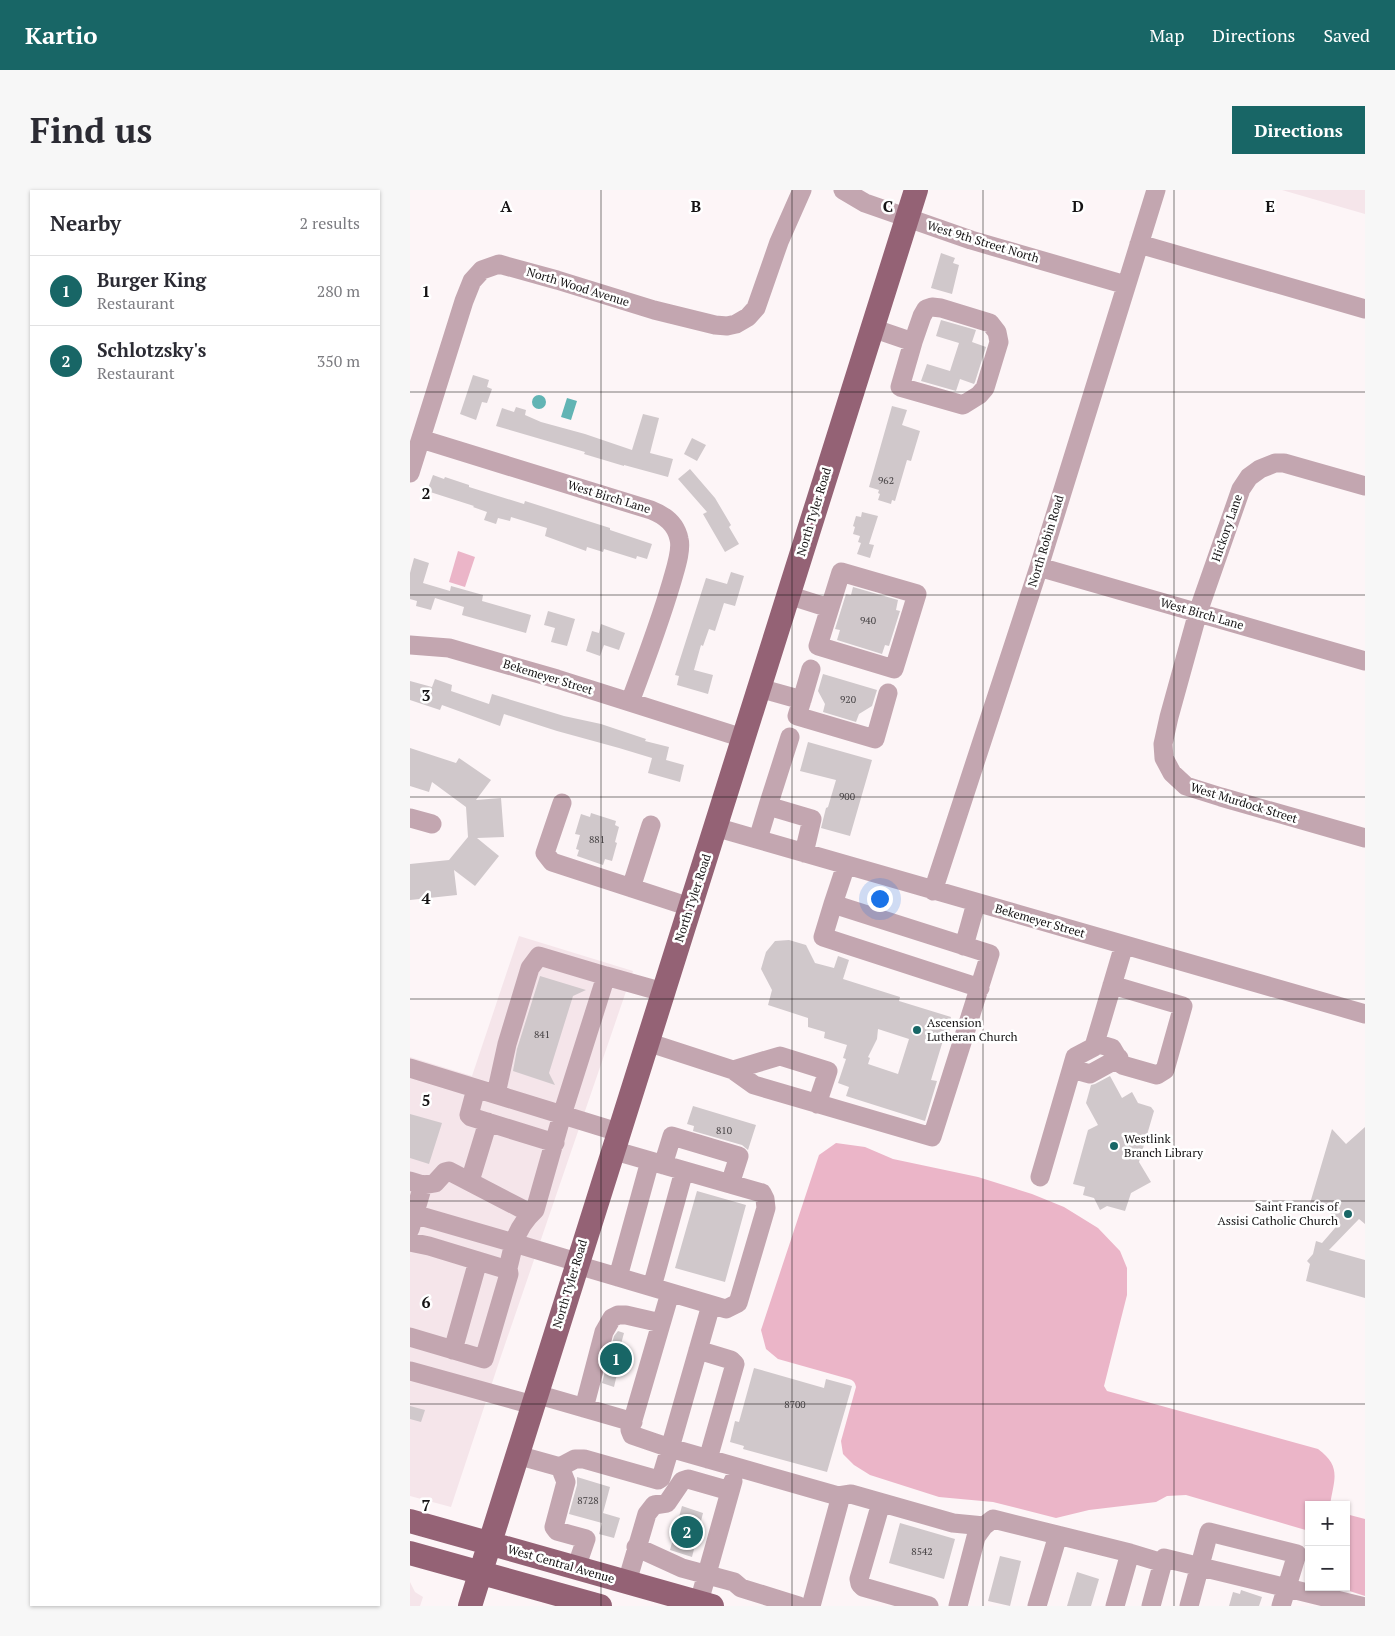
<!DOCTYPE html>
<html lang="en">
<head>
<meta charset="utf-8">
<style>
	body { margin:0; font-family:"PT Serif",serif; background:#f7f7f7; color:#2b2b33 }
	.controls { position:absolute; right:15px; bottom:15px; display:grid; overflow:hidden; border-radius:0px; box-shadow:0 1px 4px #0004 }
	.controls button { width:45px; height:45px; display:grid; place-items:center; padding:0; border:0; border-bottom:1px solid #e1e1e2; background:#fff; color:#2b2b33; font:25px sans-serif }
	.you { position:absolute; left:469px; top:708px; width:18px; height:18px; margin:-12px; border:4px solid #fff; border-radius:50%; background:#1a73e8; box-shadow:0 0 0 8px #1a73e833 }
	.badge { display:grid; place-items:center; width:32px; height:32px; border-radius:50%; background:#186666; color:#fff; font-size:16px; font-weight:700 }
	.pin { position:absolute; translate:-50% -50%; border:2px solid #fff; box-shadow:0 1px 5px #0006 }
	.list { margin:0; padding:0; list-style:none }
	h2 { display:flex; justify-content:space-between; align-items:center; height:65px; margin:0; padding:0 20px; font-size:21px }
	h2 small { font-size:16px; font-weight:400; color:#7c7c81 }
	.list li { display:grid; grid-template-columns:32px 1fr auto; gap:15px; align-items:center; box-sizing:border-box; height:70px; padding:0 20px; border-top:1px solid #e1e1e2 }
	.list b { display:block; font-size:19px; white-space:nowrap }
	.list p { margin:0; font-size:16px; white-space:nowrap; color:#7c7c81 }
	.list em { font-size:16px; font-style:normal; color:#7c7c81 }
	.map { position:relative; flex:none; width:955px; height:1416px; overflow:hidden; border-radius:0px }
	header { display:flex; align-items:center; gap:30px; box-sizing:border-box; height:70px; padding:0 25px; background:#186666; color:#fff }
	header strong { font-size:24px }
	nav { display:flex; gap:28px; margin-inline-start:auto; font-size:18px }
	.intro { display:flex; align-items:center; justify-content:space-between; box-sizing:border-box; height:120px; padding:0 30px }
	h1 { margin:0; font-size:35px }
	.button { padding:12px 22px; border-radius:0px; background:#186666; color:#fff; font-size:18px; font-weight:700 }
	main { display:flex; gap:30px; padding:0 30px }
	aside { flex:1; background:#fff; border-radius:0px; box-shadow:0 1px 4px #0004 }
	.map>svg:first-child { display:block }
	.built { fill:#f5e5ea }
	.green { fill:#ebb5c8 }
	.water { fill:#62b4b4 }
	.building { fill:#d0c8cb; fill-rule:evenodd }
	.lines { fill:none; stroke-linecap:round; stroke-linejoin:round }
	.minor { stroke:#c3a6b0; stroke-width:19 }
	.major { stroke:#946275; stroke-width:24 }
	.grid { fill:none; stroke:#151314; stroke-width:1; stroke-opacity:0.55 }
	.poi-dot { fill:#186666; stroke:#fff; stroke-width:2 }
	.labels { text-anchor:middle; stroke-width:5; stroke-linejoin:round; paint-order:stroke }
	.number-label { font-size:10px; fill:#444042 }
	.street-label { font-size:12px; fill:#151314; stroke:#fff }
	.poi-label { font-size:12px; fill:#151314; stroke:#fff; text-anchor:start }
	.grid-label { font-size:16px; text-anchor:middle; font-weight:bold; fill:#151314; stroke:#fff; stroke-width:5; stroke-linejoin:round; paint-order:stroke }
</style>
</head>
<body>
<header>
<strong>Kartio</strong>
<nav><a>Map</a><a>Directions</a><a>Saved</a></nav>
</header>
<div class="intro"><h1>Find us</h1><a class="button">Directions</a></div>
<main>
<aside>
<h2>Nearby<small>2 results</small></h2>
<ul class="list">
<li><span class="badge">1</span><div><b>Burger King</b><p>Restaurant</p></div><em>280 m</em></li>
<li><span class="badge">2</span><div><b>Schlotzsky's</b><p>Restaurant</p></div><em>350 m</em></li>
</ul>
</aside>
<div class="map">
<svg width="955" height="1416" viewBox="0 0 955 1416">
	<rect width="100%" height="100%" fill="#fdf5f7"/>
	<path class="built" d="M872,0H955V24Z
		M109,746L223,781L90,1169L41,1317L0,1306V867L62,886Z
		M0,1392L5,1402L13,1407L10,1416H0Z"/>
	<path class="green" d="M48,361L65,367L55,397L39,392Z
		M426,953L455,957L483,969L568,987L622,1004L654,1017L688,1038L710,1061L717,1078V1105L694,1196L697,1201L908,1259C932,1277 924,1289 920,1315H899V1341L776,1305L757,1306L746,1312L679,1320L646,1328L583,1312L529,1307L460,1285L444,1275L433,1264L431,1251L446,1197C445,1192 443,1190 439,1189L368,1169L356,1159L351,1140L409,965Z
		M936,1324L955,1329V1406L927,1397H936Z"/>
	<path class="water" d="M122 212a7 7 0 1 1 14 0a7 7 0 1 1-14 0Z
		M157,208L167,211L161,230L151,227Z"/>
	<path class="building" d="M531,63L545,68L543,73L549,75L542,104L521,98Z
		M531,130L566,140L562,152L576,157L565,192L564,194L550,189L546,201L511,191L517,174L540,181L549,153L526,146Z
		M63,185L79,190L77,197L82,199L77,213L72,212L66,230L50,224Z
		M482,216L497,220L492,235L510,241L501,271L497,270L485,311L482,310L481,314L468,310L470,304L468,303L469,300L459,297Z
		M106,217L116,220L115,225L131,232L175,244L222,260L233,224L249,228L240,263L263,269L258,287L214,275V276L174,264L175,262L86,236L92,218L104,222Z
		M282,248L296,255L287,271L274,264Z
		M280,279L305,308L321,335L319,337L329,354L315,362L293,324L297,322L268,289Z
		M23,285L34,289L35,287L59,295V297L114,314L115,311L200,338V340L242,354L237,369L227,366L226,369L194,359L193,362L177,357L176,361L135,346L137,338L101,327L100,331L88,328L86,334L74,330L77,322L63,317L64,316L17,301Z
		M452,322L468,326L459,354L464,355L460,368L447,364L451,353L448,352L450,346L443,344L445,337L443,336L446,326L451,327Z
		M4,368L19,373L13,393L40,401L41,396L73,405L72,411L121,425L116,443L52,425L54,417L25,408L21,420L6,416L7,411L0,409V383Z
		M321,382L334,386L325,416L314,413L305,441L299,439L293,456L291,455L284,480L303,485L298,504L267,495L269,486L265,485L296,388L317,394Z
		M443,397L488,410L486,420L490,421L479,456L475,455L472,464L427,450L430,440L425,439L436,404L441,405Z
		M138,421L165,429L157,456L141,452L145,438L134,435Z
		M191,434L215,443L209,460L194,455L190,466L176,461L182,441L189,443Z
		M413,484L467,500L462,516L449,524L446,532L413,522L415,514L408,501Z
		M25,489L42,495L41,501L79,514L82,504L154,526L191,534L236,549L235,551L259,557L256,570L274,575L270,592L238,583L242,568L209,558L147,541L94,524L90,536L32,515L30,520L0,510V491L22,497Z
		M398,552L462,570L440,646L411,638L416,618L418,617L426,590L390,581Z
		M0,558L46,573L49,568L81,590L66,610L91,608L94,647L67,648L89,666L65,696L44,680L47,705L0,710V674L39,670L58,647L56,617L22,592L19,602L0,596Z
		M181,623L206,631L205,635L209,637L205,652L207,653L202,671L195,669L193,675L167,666L169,660L166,659L170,645L165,644L171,624L180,627Z
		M379,750L396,755L405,773L424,778L428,766L439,770L433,789L490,807L489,811L541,827L537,838L540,839L537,848L534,847L521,890L527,891L515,931L436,906L439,897L428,893L436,869L433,868L437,855L414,848L415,842L398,837V828L358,815L362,800L351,779L356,762L365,751ZM468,839L499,849L488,884L458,874L460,868L458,867L467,849Z
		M130,786L176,800L163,806L139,883L145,895L103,881L107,859Z
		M700,886L712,908L722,902L728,913L741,917L744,921L729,972L741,992L721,1003L715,1021L697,1016L690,1020L684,1008L673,1005L675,997L663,994L678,940L688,935L676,913L681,895L685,894Z
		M283,916L346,935L338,960L332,955L283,941L284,936L277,934Z
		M0,924L32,933L19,974L0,968Z
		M955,937V1034L949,1029L919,1060L955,1070V1108L896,1091L900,1074L897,1071L903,1064L906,1051L912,1053L925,1038L919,1018L898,1020L922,939L936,954Z
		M287,1001L336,1015L315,1092L265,1078Z
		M208,1141L214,1143L211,1154L217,1156L215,1163L218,1164L215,1175L212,1174L210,1181L208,1180L204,1197L192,1193L204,1146Z
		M344,1178L414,1198L416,1189L442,1196L417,1282L333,1259L334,1256L320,1252L325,1231L329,1232Z
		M0,1216L15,1220L11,1232L0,1229Z
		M167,1287L200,1297L193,1323L210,1328L204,1348L189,1344L192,1333L159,1324L167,1295Z
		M272,1316L293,1323L282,1367L260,1360Z
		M490,1333L545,1349L534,1389L479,1373Z
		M590,1366L611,1371L600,1416L578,1411Z
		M667,1382L689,1389L681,1416H657Z
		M831,1400L852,1407L849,1416H819L823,1402L830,1404Z"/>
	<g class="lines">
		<path class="minor" d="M433,0L455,13L561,50L716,95
			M729,54L955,119
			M462,138L503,152L512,126L516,119L522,117L531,118L580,133L587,142L589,152L575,198L569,205L553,215L490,197L503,152
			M11,249L241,320C254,325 266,334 269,349C272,360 265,380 262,391C250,432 235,472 220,512
			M0,283L54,111L62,91L72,80L89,74L147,90L244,120L305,135L317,136L326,134L338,127L346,118L369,52L392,0
			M955,296L874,273H865L850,279L839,287L831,299L788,422L759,527L753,554L754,568L762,583L776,596L811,607L955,648
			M629,377L955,471
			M431,382L507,404L484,479L408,456Z
			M378,405L419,418
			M0,455L39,458L147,489L333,548
			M349,498L392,510L387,526L465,549L478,503
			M392,510L401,479
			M380,547L358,616L402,629L394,663
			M152,613L135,663L142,672L280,717
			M0,628L22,634
			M305,637L955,824
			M348,649L358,616
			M221,698L241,635
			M523,701L629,377L746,0
			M423,714L413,747L570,798
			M554,756L566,713
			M702,795L773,816L755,880L747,885L712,875L702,858L685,853L714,755
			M237,852L323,880L344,895L522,947L580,764L423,714L436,675
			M0,878L208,942
			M662,879L680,884L709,868
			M323,880L370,866L418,881L407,914
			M66,899L59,925L61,927L145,953
			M86,904L97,854L120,778L129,766L196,786
			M253,975L262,946L329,966L320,994
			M630,987L665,867L684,857L685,853
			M0,991L13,995L0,1039
			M60,991L78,932
			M13,995L25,993L35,982L39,981L116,1021L120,1025
			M0,1023L104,1053L98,1078L99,1084L74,1169L0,1147
			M0,1052L19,1056L98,1080
			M167,1072L104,1053C108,1039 114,1030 125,1020L152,925L196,786L253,802
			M167,1075L316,1119L328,1113L356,1018L355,1009L352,1003L202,960
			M208,1087L240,971
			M242,1097L274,981
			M260,1103L220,1240L222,1245L260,1258L301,1115
			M43,1160L68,1071
			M288,1160L321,1170L325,1174L298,1269
			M0,1181L123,1215
			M126,1204L223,1232
			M174,1218L194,1142L202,1128L208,1125H216L251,1133
			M107,1265L150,1277L165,1269H174L248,1290L251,1288L260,1258L428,1306L429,1313L401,1416
			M150,1277L156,1292L144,1337L147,1341L176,1349L166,1378
			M428,1306L441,1304L543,1333L574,1336
			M471,1313L449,1389L450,1394L453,1397L519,1416
			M226,1357L272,1378L324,1392L331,1398L389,1416
			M217,1392L237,1324L244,1315L257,1313L272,1291L278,1289L320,1301
			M289,1412L323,1291
			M548,1416L566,1347L574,1336L583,1329L720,1363
			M627,1416L648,1345
			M705,1416L720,1363L753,1373
			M741,1416L754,1368L951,1416
			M779,1416L799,1342L887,1364L871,1416"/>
		<path class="major" d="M0,1331L302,1416
			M0,1363L190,1416
			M60,1416L506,0"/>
	</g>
	<path class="grid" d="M191,0V1416M382,0V1416M573,0V1416M764,0V1416M0,202H955M0,405H955M0,607H955M0,809H955M0,1011H955M0,1214H955"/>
	<g class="poi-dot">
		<circle cx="507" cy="840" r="5"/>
		<circle cx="704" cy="956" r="5"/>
		<circle cx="938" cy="1024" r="5"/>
	</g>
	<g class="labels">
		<g class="number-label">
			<text x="476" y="294">962</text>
			<text x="458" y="434">940</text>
			<text x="438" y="513">920</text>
			<text x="437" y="610">900</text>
			<text x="187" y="653">881</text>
			<text x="132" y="848">841</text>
			<text x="314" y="944">810</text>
			<text x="385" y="1218">8700</text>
			<text x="178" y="1314">8728</text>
			<text x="512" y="1365">8542</text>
		</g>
		<g class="street-label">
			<text transform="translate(573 52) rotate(17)" y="4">West 9th Street North</text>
			<text transform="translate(168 97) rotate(17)" y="4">North Wood Avenue</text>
			<text transform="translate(199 307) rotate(17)" y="4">West Birch Lane</text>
			<text transform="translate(404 322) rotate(-73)" y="4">North Tyler Road</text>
			<text transform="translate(817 338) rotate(-71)" y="4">Hickory Lane</text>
			<text transform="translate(636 351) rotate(-73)" y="4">North Robin Road</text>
			<text transform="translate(792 424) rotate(16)" y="4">West Birch Lane</text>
			<text transform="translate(138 487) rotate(17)" y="4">Bekemeyer Street</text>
			<text transform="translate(834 613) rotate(17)" y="4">West Murdock Street</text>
			<text transform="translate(283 708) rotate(-72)" y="4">North Tyler Road</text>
			<text transform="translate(630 731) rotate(16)" y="4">Bekemeyer Street</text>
			<text transform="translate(160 1094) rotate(-73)" y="4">North Tyler Road</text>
			<text transform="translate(151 1374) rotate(16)" y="4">West Central Avenue</text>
		</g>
		<g class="poi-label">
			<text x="517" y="837">Ascension<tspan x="517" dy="14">Lutheran Church</tspan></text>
			<text x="714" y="953">Westlink<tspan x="714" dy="14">Branch Library</tspan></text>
			<text x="928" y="1021" text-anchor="end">Saint Francis of<tspan x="928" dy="14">Assisi Catholic Church</tspan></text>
		</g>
	</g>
	<g class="grid-label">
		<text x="96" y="22">A</text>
		<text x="286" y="22">B</text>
		<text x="478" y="22">C</text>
		<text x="668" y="22">D</text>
		<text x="860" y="22">E</text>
		<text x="16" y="107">1</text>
		<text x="16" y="309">2</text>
		<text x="16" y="511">3</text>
		<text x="16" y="714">4</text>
		<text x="16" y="916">5</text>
		<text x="16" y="1118">6</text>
		<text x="16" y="1321">7</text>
	</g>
</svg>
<div class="controls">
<button>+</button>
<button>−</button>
</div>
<div class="you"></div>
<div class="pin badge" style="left:206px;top:1169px">1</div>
<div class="pin badge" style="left:277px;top:1342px">2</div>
</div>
</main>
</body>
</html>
